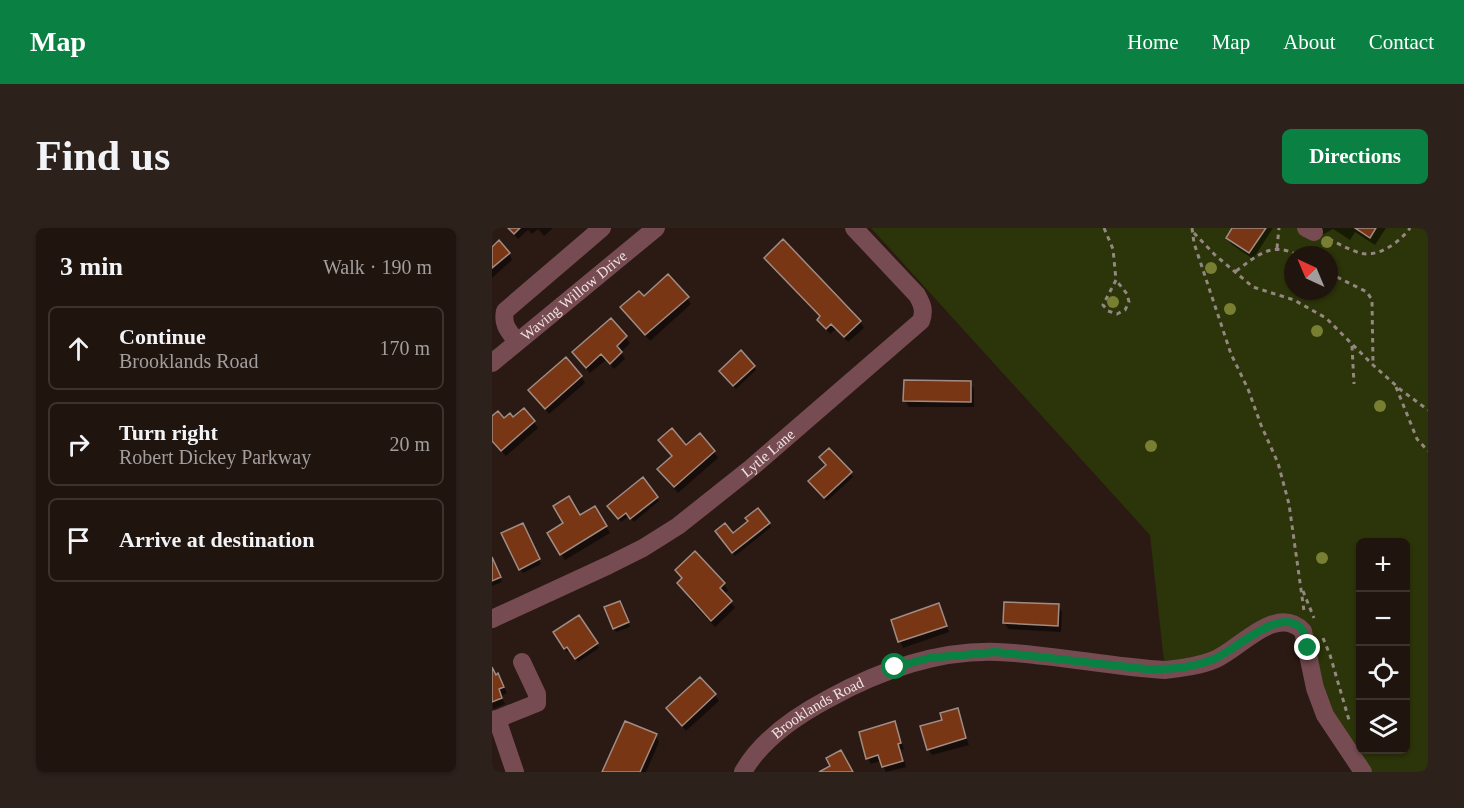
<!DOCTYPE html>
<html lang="en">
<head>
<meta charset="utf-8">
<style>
	body { margin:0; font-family:"Times New Roman",serif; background:#2d211c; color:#f1f3f6 }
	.controls { position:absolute; right:18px; bottom:18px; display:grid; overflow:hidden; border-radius:9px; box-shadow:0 2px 4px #0004 }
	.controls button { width:54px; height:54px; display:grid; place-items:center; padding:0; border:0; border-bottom:2px solid #3d332e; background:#20140e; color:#f1f3f6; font:30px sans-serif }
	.compass { position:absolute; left:792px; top:18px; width:54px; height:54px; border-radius:50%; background:#20140e; box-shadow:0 2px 4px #0004; rotate:316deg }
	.stop { position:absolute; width:18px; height:18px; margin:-14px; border:4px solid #0b8043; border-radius:50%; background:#fff }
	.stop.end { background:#0b8043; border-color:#fff; box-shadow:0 2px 6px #0008 }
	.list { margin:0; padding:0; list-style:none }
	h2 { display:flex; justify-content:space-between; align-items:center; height:78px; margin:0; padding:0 24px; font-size:26px }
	h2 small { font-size:20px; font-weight:400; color:#a29e9e }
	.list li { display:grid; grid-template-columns:39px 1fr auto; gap:18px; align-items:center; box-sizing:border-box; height:84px; margin:0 12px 12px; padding:0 12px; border:2px solid #3d332e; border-radius:9px }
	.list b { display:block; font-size:22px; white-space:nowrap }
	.list p { margin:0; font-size:20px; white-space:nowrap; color:#a29e9e }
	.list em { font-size:20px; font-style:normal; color:#a29e9e }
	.icon { flex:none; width:33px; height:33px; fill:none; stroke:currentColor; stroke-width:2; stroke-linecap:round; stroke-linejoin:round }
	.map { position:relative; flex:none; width:936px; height:544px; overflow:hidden; border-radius:9px }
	header { display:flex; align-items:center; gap:36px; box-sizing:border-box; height:84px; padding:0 30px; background:#0b8043; color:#fff }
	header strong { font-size:28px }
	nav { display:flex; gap:33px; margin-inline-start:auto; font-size:21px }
	.intro { display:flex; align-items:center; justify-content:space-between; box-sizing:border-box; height:144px; padding:0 36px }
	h1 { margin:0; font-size:42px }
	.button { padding:15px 27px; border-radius:9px; background:#0b8043; color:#fff; font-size:21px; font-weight:700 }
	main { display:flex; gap:36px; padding:0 36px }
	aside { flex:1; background:#20140e; border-radius:9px; box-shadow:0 2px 4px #0004 }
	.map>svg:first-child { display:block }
	.green { fill:#2c3409; fill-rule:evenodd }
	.shadow { fill:#0007 }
	.building { fill:#783615; stroke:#a18c84; stroke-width:1.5 }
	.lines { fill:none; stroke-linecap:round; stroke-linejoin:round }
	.path { stroke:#948781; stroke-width:3; stroke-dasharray:4.5 4.5; stroke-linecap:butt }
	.minor { stroke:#764b52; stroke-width:18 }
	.tree { fill:#787e32 }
	.route { stroke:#0b8043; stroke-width:8 }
	.labels { text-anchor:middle; stroke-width:4.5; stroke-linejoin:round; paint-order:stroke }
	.street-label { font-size:15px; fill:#efe3df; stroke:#0d0705 }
</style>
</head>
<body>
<header>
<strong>Map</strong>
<nav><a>Home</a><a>Map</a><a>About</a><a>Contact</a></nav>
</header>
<div class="intro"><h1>Find us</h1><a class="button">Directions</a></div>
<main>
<aside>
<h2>3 min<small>Walk · 190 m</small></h2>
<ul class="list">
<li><svg class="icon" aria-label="ahead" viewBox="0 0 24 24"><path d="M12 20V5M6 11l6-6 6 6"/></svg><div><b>Continue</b><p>Brooklands Road</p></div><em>170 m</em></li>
<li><svg class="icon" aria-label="right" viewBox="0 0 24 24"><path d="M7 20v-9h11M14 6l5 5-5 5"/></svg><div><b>Turn right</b><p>Robert Dickey Parkway</p></div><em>20 m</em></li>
<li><svg class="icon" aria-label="arrive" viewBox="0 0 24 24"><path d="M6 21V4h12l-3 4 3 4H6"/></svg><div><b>Arrive at destination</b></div></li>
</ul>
</aside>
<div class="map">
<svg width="936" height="544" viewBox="0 0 936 544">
	<rect width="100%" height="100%" fill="#2a1a13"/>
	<path class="green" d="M379,0H936V544H871L843,504L805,397L757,408L673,442L658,307ZM801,27H837V63H801ZM868,314H914V522H868Z"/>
	<path class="shadow" d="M16,0H61L52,8L46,1L40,6L36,2L26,11Z
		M742,0H781L761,31L739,16L735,10Z
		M816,0H894L883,17L863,4L858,12L841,1L832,6H824Z
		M0,21L17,25L20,32L0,50Z
		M274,30L368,94L372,100L356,114L344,101L338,106L327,92L329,90L278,36Z
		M152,70H195L199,76L158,113L130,80Z
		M119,92L138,115L129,124L133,131L122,141L114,132L98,145L82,124Z
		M262,138L264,142L244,161L229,144Z
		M89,148L93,155L57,186L38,162Z
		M478,155L482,161V179H417L413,172Z
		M0,190L42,194L46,200L14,228L0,213Z
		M194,219L222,224L226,230L186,265L171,247Z
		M335,238L358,245L361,249L335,273L321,257Z
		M165,270L167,273L142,294L137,288L129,294L119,282Z
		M103,280L118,305L73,332L57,305Z
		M277,295L279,299L243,328L227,308L240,307Z
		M32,301L49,336L31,345L28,341Z
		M203,326L232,356L236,363L232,366L243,380L223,399L201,376L187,355L191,351L185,343Z
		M0,331L10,354L0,358Z
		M446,377L457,404L411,420L408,413Z
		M566,377L570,384L569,404L516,401L513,395Z
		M130,378L138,399L124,404L122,400Z
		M87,389L107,420L86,434L78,422L75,424L63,405Z
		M0,441L4,448L9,454L15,465L9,468L13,476L1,481Z
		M223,467L227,473L194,503L176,480Z
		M465,482L477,517L440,527L436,521L452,493Z
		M403,495L412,521L409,522L414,539L394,544L389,533L379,536L376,530Z
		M164,508L167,514L154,544H112Z"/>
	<path class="building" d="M16,0H28L22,6Z
		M740,0H774L757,25L734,10Z
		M863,0H884L878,10Z
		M291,11L369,93L352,109L339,96L334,101L325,92L328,88L272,30Z
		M7,12L18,25L0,40V19Z
		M176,46L197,69L153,107L128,79L147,63L152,68Z
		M119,90L135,108L125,118L130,124L118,136L109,126L94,140L80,124Z
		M249,122L263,138L241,158L227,143Z
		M74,129L90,148L53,181L36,162Z
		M412,152L479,153V174L411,173Z
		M32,180L43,193L9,223L0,213V188L6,183L12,190L18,185L21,189Z
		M180,200L194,217L208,205L223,223L182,259L165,241L180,228L166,212Z
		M337,220L360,244L332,270L316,253L334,237L327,229Z
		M151,249L166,269L138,291L134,285L126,291L115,278Z
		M77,268L88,287L103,278L115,298L68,327L55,305L71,295L61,278Z
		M266,280L278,295L240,325L223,303L233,295L241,305L256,293L253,290Z
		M31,295L48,331L27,342L9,305Z
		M203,323L233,355L228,360L240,373L219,393L185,355L190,350L183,342Z
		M0,329L9,349L0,353Z
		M128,373L137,394L121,401L112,379Z
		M512,374L567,376L566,398L511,395Z
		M447,375L455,398L406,414L399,392Z
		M87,387L106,415L83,431L75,419L72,421L61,404Z
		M0,439L4,447L6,445L12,459L7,461L10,470L0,474Z
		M208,449L224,466L190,498L174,480Z
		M466,480L474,510L435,522L428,498L450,492L448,485Z
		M133,493L165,506L148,544H110Z
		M403,493L409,515L406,516L411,533L390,539L386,527L374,531L367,504Z
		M349,522L361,544H327L338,538L334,530Z"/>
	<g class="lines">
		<path class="path" d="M612,0L621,21L624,52L611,77L616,83L625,86L633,82L637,74L635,66L624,52
			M700,0L702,15L739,126L756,161L769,197L786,235L797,276L812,383
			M702,5L723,27L761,59L802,72L834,90L881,137L909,162L936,182
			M837,11C847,16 858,22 868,25C886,30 908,14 918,0
			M785,20L787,0
			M744,43C765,28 779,13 805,27
			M837,45L875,64L880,72L881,135
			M860,118L862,156
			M904,159L925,211L936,223
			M811,363L822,390
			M831,410L838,427L857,492"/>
		<g class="minor">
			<path d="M814,0L822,4"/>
			<path d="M25,114C17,103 10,97 13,83L110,0"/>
			<path id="s1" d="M0,135L164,0"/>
			<path id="s2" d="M0,391L117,337L151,320L186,298L259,240L429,93C433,82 430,76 425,67L362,0"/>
			<path d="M5,491L45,475V466L30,434"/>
			<path d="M0,492L5,491L23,544"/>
			<path id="s3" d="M251,544C269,512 304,488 336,471C389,442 445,422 505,424C561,426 617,439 673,442C690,440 708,438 724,431C749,420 784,376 811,403L823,460L833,487L871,544"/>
		</g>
	</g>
	<g class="tree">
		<circle cx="835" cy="14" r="6"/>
		<circle cx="719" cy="40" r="6"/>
		<circle cx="621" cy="74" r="6"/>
		<circle cx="738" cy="81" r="6"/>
		<circle cx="825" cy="103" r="6"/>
		<circle cx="888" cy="178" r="6"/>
		<circle cx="659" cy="218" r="6"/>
		<circle cx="830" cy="330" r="6"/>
	</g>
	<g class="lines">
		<path class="route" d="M403,439L437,430L504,424L654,441C677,442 700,440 722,431C741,424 792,374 811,403C814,407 814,415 816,420"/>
	</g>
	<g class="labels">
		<g class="street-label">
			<text dy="5" stroke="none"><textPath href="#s1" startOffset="106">Waving Willow Drive</textPath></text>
			<text dy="5" stroke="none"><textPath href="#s2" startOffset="324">Lytle Lane</textPath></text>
			<text dy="5" stroke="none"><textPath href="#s3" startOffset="100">Brooklands Road</textPath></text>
		</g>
	</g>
</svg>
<div class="controls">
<button>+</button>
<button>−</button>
<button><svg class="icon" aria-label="locate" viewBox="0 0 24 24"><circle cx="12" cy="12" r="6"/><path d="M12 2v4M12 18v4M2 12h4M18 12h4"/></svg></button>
<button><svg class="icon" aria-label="layers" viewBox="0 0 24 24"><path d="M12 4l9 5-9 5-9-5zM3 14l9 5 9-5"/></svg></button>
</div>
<svg class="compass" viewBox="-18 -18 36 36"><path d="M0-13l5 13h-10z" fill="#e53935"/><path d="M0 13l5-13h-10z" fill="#a29e9e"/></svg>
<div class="stop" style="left:403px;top:439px"></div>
<div class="stop end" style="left:816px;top:420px"></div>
</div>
</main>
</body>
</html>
